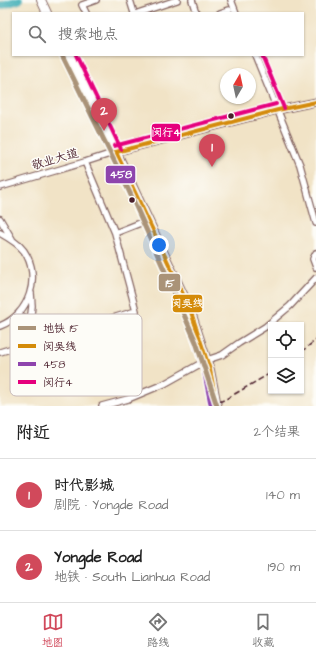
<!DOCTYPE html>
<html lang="zh">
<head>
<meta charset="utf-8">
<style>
	body { margin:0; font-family:"Architects Daughter","LXGW WenKai TC",sans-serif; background:#f2f2f2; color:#222 }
	.controls { position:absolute; right:12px; bottom:12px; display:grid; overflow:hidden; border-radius:0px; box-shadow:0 1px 3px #0004 }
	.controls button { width:36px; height:36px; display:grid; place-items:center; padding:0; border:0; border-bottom:1px solid #e0e0e0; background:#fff; color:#222; font:20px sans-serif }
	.compass { position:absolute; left:220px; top:68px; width:36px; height:36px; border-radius:50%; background:#fff; box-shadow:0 1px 3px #0004; rotate:9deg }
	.you { position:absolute; left:159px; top:245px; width:14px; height:14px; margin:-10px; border:3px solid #fff; border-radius:50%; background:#1a73e8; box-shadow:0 0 0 6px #1a73e833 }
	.badge { display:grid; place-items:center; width:26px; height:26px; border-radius:50%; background:#d1495b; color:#fff; font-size:13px; font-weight:700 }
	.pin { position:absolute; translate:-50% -33px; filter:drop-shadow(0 1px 2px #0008) }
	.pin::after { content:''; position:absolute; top:21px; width:14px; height:12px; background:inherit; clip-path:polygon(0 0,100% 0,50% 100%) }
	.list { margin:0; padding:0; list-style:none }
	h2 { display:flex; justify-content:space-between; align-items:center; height:52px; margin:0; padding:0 16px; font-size:17px }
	h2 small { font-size:13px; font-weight:400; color:#767676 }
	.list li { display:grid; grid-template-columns:26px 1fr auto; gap:12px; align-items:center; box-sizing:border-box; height:72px; padding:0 16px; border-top:1px solid #e0e0e0 }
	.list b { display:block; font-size:15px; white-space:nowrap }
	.list p { margin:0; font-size:13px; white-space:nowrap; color:#767676 }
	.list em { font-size:13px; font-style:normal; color:#767676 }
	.icon { flex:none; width:22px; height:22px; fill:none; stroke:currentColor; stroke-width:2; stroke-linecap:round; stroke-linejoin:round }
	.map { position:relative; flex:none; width:316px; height:406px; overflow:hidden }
	.search { position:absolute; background:#fff; box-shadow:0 1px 3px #0004; left:12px; right:12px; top:12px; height:44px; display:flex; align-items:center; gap:10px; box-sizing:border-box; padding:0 14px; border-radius:0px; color:#767676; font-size:15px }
	.sheet { height:196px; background:#fff }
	nav { display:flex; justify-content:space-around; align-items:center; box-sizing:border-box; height:56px; border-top:1px solid #e0e0e0; background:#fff; font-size:11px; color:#767676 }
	nav a { display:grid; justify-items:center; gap:2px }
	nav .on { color:#d1495b }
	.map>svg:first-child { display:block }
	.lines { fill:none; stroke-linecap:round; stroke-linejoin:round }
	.river { stroke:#39abb4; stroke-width:8 }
	.minor-casing { stroke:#846461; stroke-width:8 }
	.tertiary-casing { stroke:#846461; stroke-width:9 }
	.primary-casing { stroke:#846461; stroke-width:10 }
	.minor { stroke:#fff; stroke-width:5.5 }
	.tertiary { stroke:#fff; stroke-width:7 }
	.primary { stroke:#fff; stroke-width:8 }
	.rail { stroke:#4a1f2b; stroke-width:1.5; stroke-dasharray:6 3; stroke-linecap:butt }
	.bus-1-casing { stroke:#fdfcf7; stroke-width:7 }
	.bus-2-casing { stroke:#fdfcf7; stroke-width:7 }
	.bus-3-casing { stroke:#fdfcf7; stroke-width:7 }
	.bus-1 { stroke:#d48b09; stroke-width:4 }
	.bus-2 { stroke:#8e44ad; stroke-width:4 }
	.bus-3 { stroke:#e5007d; stroke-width:4 }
	.metro-1-casing { stroke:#fdfcf7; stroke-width:8 }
	.metro-1 { stroke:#aa9378; stroke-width:5 }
	.bus-dot { fill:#4a1f2b; stroke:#fdfcf7; stroke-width:1.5 }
	.labels { text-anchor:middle; stroke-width:3; stroke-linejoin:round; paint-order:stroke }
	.street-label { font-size:12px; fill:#4a1f2b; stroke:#fdfcf7 }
	.key { fill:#fdfcf7; stroke:#c7baba; stroke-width:1 }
	.key-label { font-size:11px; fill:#4a1f2b }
	.line-badge { stroke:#fdfcf7; stroke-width:1.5 }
	.badge-label { font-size:11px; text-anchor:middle; font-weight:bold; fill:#fff }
</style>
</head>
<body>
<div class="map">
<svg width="316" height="406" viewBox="0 0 316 406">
	<rect width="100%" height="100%" fill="#fdfcf7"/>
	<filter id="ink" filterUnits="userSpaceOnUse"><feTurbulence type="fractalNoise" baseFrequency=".025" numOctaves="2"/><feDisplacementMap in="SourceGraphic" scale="8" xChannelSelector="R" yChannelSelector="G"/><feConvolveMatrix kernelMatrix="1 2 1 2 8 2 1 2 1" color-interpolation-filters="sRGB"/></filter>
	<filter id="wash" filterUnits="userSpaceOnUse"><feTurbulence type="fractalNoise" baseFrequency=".012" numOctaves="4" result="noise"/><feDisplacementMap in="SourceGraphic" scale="16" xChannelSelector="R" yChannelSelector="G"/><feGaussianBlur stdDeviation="0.9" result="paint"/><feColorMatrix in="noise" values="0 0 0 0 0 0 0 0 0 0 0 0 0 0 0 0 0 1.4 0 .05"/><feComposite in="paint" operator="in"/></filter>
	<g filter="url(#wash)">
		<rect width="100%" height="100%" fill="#f1e3c6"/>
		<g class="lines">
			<path class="river" d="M0,6L19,0"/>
		</g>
	</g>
	<g filter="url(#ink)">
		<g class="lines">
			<defs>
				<path id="minor" d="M130,0L134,13
					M192,0L196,13
					M231,0L236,13
					M86,13L82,5L96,0
					M138,13L177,0
					M220,13L229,10
					M255,55L300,165L316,223
					M85,162L115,233L148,220
					M0,187L85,162L116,152
					M0,219L12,239
					M0,233C9,238 18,243 24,251C42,277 29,315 0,326
					M316,253L313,259L316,267
					M31,293L32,306L30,322L33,342
					M17,316L24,317L30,322
					M0,352L136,311L115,233
					M102,406L128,399L164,384L207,360L222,355L239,343L265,327L290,306L316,278"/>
				<path id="tertiary" d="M116,152L278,110L316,102"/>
				<path id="primary" d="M41,0L47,13
					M69,55L116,151L190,309L210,370L217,406"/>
			</defs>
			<use href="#minor" class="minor-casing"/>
			<use href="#tertiary" class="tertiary-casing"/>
			<use href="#primary" class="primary-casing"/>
			<use href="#minor" class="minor"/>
			<use href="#tertiary" class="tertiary"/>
			<use href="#primary" class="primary"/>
			<path class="rail" d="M301,352L316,340
				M210,406L226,399L271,373"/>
			<defs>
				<path id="bus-1" d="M116,152L190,309L210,370L217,406
					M116,152L278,110L316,102"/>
				<path id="bus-2" d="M64,58L111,154L184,311L204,372L211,406"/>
				<path id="bus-3" d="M76,55L121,149
					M262,55L284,108
					M114,146L276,104"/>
			</defs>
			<use href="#bus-1" class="bus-1-casing"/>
			<use href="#bus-2" class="bus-2-casing"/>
			<use href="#bus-3" class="bus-3-casing"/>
			<use href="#bus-1" class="bus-1"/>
			<use href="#bus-2" class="bus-2"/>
			<use href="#bus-3" class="bus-3"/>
			<defs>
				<path id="metro-1" d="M62,55L129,191L163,267L196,342L217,406"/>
			</defs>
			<use href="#metro-1" class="metro-1-casing"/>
			<use href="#metro-1" class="metro-1"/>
		</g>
	</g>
	<g class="bus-dot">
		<circle cx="231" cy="116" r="3.5"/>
		<circle cx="132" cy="200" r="3.5"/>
	</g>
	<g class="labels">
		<g class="street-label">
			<text transform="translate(55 159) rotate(-16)" y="4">敬业大道</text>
		</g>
	</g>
	<rect x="10" y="314" width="132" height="82" rx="6" class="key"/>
	<rect x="18" y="326" width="18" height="4" fill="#aa9378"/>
	<rect x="18" y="344" width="18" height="4" fill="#d48b09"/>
	<rect x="18" y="362" width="18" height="4" fill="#8e44ad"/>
	<rect x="18" y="380" width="18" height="4" fill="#e5007d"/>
	<g class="key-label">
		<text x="43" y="332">地铁 15</text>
		<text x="43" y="350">闵吴线</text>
		<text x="43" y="368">458</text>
		<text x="43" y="386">闵行4</text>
	</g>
	<g class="line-badge">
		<rect x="151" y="123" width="30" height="19" rx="4" fill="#e5007d"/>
		<rect x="105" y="165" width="31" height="19" rx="4" fill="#8e44ad"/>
		<rect x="158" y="273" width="23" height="19" rx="4" fill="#aa9378"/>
		<rect x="172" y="294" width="31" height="19" rx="4" fill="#d48b09"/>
	</g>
	<g class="badge-label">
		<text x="166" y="136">闵行4</text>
		<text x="121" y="178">458</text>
		<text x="170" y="287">15</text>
		<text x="187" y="307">闵吴线</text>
	</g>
</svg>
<div class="controls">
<button><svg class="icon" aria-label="locate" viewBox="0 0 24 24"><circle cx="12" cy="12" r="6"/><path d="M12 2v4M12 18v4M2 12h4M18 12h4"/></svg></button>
<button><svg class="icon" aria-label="layers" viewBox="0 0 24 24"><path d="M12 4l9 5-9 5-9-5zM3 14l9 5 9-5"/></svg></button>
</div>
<svg class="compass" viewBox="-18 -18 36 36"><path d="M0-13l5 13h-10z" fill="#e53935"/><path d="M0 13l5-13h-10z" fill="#767676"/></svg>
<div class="you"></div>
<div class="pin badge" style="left:212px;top:167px">1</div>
<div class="pin badge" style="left:104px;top:131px">2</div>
<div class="search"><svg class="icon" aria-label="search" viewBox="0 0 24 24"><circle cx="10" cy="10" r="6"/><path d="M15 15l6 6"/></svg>搜索地点</div>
</div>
<section class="sheet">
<h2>附近<small>2个结果</small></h2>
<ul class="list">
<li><span class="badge">1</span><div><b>时代影城</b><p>剧院 · Yongde Road</p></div><em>140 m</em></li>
<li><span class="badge">2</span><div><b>Yongde Road</b><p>地铁 · South Lianhua Road</p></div><em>190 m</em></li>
</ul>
</section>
<nav>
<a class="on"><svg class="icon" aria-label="map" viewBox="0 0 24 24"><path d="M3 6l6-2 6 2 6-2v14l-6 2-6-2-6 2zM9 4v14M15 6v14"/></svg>地图</a>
<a><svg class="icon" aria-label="directions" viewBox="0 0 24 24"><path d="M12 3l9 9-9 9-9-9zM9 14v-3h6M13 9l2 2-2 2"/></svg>路线</a>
<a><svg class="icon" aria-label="saved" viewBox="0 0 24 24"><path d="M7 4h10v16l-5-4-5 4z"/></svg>收藏</a>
</nav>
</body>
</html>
